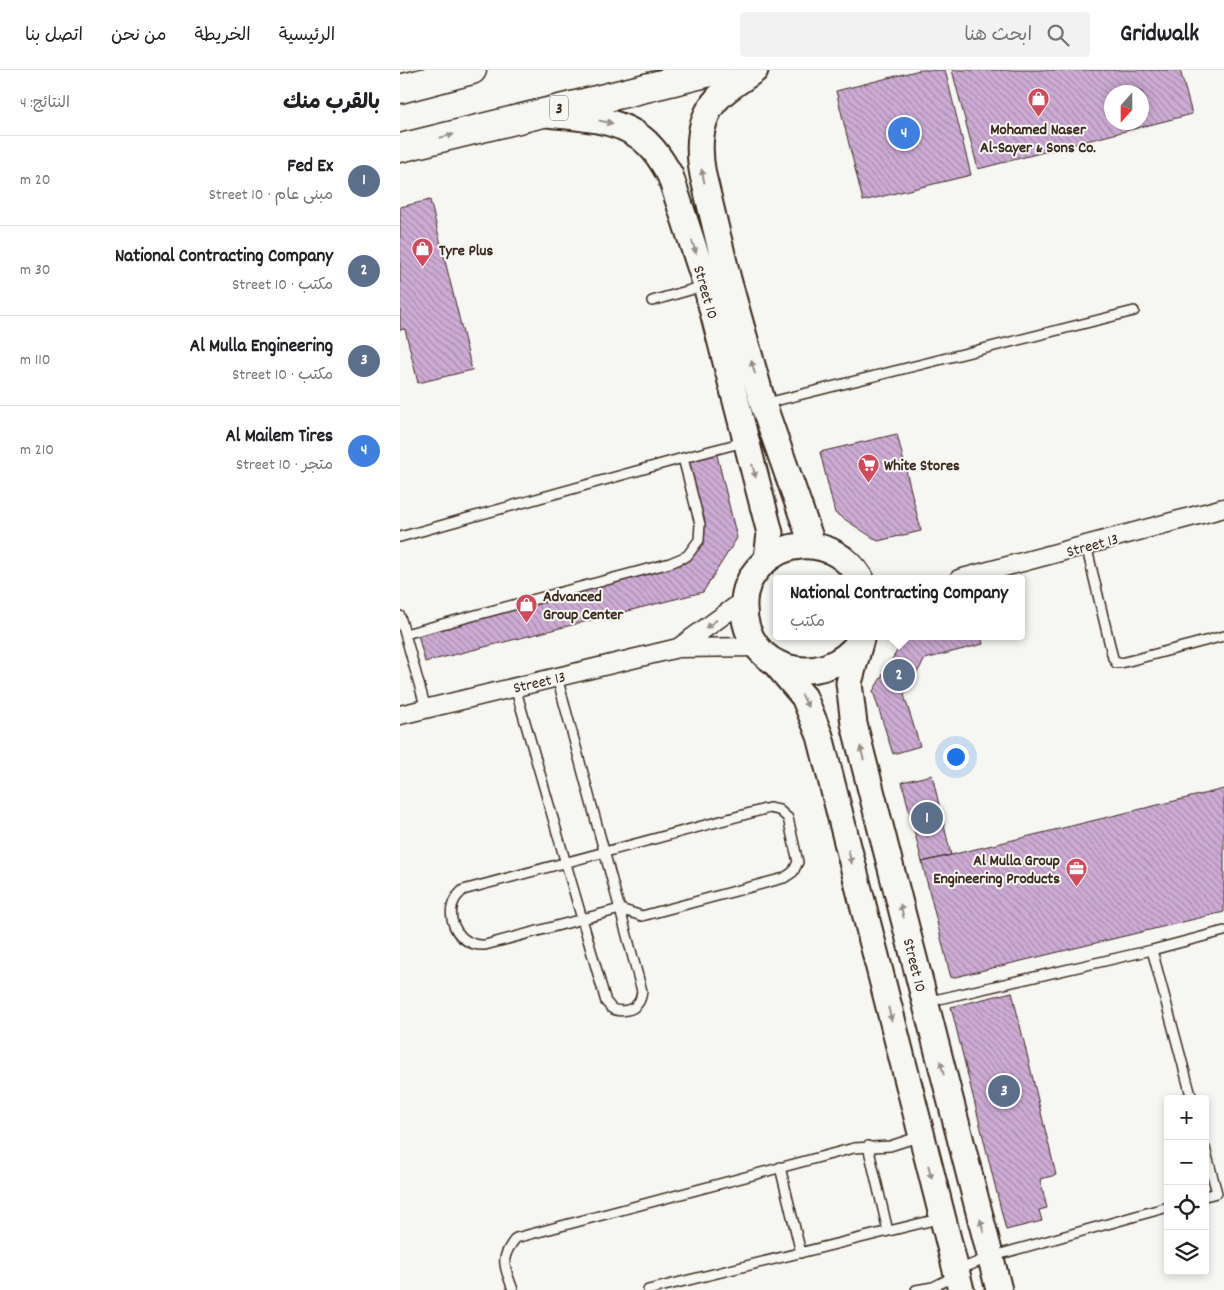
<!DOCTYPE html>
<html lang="ar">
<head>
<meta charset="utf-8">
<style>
	body { margin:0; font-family:Dekko,"Playpen Sans Arabic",sans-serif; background:#f2f2f2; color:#202124; direction:rtl }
	.controls { position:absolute; right:15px; bottom:15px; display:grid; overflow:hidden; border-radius:5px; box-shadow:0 2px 8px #0003 }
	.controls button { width:45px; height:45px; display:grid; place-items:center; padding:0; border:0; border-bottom:1px solid #e0e0e0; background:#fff; color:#202124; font:25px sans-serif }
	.compass { position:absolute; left:704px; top:15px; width:45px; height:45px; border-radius:50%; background:#fff; box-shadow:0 2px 8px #0003; rotate:201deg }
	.you { position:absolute; left:555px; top:686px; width:18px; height:18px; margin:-12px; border:4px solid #fff; border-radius:50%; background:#1a73e8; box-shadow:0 0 0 8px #1a73e833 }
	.badge { display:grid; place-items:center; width:32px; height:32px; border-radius:50%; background:#0f766e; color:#fff; font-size:16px; font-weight:700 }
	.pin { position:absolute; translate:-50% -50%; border:2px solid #fff; box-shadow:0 1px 5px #0006 }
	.popup { position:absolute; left:373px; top:505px; width:252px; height:65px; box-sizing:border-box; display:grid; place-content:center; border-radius:5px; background:#fff; filter:drop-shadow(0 1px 4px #0005); font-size:16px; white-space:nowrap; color:#757577 }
	.popup b { font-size:19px; color:#202124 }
	.popup::after { content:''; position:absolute; left:50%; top:100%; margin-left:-10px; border:10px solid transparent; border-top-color:#fff }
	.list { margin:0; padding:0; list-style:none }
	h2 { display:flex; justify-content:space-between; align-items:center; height:65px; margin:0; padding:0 20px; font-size:21px }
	h2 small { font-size:16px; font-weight:400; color:#757577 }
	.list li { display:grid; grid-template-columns:32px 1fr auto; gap:15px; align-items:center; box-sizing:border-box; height:90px; padding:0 20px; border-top:1px solid #e0e0e0 }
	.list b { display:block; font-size:19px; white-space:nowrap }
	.list p { margin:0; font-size:16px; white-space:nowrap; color:#757577 }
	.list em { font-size:16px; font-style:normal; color:#757577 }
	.icon { flex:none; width:28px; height:28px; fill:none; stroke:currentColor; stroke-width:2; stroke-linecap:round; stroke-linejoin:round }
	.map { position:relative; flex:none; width:824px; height:1220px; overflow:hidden; direction:ltr }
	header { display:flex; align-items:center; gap:30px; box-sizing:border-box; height:70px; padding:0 25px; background:#fff; border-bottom:1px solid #e0e0e0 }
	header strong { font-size:24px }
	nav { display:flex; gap:28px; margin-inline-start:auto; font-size:18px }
	.search { width:350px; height:45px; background:#f2f2f2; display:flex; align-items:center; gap:12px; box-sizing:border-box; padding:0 18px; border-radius:5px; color:#757577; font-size:19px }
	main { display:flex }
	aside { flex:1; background:#fff }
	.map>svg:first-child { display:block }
	.building { fill:url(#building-back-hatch); stroke:#3b2a1e; fill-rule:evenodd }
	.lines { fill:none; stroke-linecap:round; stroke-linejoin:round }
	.lane-casing { stroke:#3b2a1e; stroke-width:12 }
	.street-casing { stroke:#3b2a1e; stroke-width:21 }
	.secondary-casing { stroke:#3b2a1e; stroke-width:29 }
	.primary-casing { stroke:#3b2a1e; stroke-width:31 }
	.lane { stroke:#f6f6f2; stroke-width:9 }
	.street { stroke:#f6f6f2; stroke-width:18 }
	.secondary { stroke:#f6f6f2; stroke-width:25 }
	.primary { stroke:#f6f6f2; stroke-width:28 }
	.oneway { fill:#989088 }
	.labels { text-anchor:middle; stroke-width:4; stroke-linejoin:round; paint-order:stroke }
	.shield { fill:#f6f6f2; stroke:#73675e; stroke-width:1 }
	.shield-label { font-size:15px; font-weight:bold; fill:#3b2a1e }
	.poi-label { font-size:16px; font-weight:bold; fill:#3b2a1e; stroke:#f6f6f2; text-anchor:start }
	.street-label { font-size:16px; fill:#3b2a1e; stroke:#f6f6f2 }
</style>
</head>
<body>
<header>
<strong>Gridwalk</strong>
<div class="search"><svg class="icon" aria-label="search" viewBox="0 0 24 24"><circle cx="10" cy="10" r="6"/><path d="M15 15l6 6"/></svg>ابحث هنا</div>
<nav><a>الرئيسية</a><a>الخريطة</a><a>من نحن</a><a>اتصل بنا</a></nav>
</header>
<main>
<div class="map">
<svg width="824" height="1220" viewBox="0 0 824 1220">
	<defs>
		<pattern id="building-back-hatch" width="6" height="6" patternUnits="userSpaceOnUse" patternTransform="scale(1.25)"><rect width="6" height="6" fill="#cdabd5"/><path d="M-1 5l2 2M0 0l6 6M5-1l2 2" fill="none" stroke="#a88bac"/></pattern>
	</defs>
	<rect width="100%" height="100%" fill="#f6f6f2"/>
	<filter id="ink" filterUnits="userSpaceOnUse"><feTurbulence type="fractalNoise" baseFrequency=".02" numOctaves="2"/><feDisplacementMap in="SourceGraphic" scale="10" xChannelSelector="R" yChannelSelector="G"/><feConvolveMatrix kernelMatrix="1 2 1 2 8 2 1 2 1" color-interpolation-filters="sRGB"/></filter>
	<g filter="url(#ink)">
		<path class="building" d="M520,0H545L571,105L463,131L436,21Z
			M552,0H780L792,44L578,99ZM712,22H742V52H712Z
			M30,130L72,300L18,313L5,259L0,260V137Z
			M497,364L521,461L478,471L435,443L420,382Z
			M316,381L337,468L303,522L25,592L17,561L285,493L304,464L286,388Z
			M506,566H581L583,574L525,589L504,625L520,676L493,684L473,621Z
			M532,705L551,785L522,792L502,712Z
			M824,719V842L551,908L522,792Z
			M612,922L656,1105L640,1109L647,1138L639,1140L642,1151L606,1160L551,937Z"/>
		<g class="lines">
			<defs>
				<path id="lane" d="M252,231L304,216
					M363,334L734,241
					M0,467L283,388L344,372
					M686,475L713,588L716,593H721L824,566
					M0,546L26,639
					M5,564L270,493L287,486L299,470L300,454L283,388
					M115,617L206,932C206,932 211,937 211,938C219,943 233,941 238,933C241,930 241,926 242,921L157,607
					M369,738L379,740L388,748L398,792L393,802L384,808L242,846L220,839L85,875C81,875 77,875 74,874C55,868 46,846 55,829C57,826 60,823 63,820Z
					M752,880L792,1029
					M526,932L752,880L824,861
					M468,1076L488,1161
					M805,1078L817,1123L805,1126
					M380,1097L401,1183
					M113,1220C105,1196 98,1190 116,1168L454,1078L490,1076L521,1066
					M248,1220L542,1148
					M516,1220L533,1217L549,1209L556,1201L590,1187L768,1137"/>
				<path id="street" d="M559,509L824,438
					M278,578L343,531
					M0,645L278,578L357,577"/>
				<path id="secondary" d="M355,0C343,9 328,17 318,28C298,49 298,79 303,105L328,209L363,334L413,476
					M147,44C182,48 225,48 250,76C259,85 264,95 270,105L306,215L370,463L367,489
					M461,569L449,613L454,654L599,1220
					M460,571C423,623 344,601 344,537C343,521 350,506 361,495C371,485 385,477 401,476C427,474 447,487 461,509
					M375,593L404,627L420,666L561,1220"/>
				<path id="primary" d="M0,19L72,0
					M0,78L319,0"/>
			</defs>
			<use href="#lane" class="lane-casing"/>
			<use href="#street" class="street-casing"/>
			<use href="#secondary" class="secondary-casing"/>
			<use href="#primary" class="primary-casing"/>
			<use href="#lane" class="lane"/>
			<use href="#street" class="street"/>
			<use href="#secondary" class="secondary"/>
			<use href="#primary" class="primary"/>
		</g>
		<defs><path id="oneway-solid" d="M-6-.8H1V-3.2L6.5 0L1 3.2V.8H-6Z" transform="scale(1.25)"/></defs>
		<g class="oneway">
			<use href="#oneway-solid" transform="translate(206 52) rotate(12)"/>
			<use href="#oneway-solid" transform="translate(47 66) rotate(-14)"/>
			<use href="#oneway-solid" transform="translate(303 106) rotate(-102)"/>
			<use href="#oneway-solid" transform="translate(294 177) rotate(72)"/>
			<use href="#oneway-solid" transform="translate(353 297) rotate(-106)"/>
			<use href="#oneway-solid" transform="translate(354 401) rotate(75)"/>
			<use href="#oneway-solid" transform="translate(311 554) rotate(144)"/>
			<use href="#oneway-solid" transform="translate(405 631) rotate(63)"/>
			<use href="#oneway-solid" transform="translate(462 683) rotate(-104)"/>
			<use href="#oneway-solid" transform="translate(450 787) rotate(76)"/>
			<use href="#oneway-solid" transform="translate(502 841) rotate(-104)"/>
			<use href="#oneway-solid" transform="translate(490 944) rotate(76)"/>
			<use href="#oneway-solid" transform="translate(542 998) rotate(-104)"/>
			<use href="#oneway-solid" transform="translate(530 1102) rotate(76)"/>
			<use href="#oneway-solid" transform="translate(582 1156) rotate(-104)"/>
		</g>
	</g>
	<defs>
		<symbol id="shop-pin" viewBox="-11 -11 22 30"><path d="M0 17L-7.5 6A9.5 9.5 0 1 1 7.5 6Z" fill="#d1495b" stroke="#f6f6f2"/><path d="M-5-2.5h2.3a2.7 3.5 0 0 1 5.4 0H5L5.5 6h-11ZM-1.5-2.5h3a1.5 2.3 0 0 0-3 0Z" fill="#fff"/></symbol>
		<symbol id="supermarket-pin" viewBox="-11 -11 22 30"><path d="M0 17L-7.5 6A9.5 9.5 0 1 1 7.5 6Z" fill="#d1495b" stroke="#f6f6f2"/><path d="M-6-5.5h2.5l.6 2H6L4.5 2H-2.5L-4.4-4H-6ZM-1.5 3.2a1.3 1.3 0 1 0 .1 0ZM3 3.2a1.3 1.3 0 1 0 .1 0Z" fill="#fff"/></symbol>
		<symbol id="office-pin" viewBox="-11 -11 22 30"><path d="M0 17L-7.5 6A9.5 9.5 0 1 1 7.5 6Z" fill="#d1495b" stroke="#f6f6f2"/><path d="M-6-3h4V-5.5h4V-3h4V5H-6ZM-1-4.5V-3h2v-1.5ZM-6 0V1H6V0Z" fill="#fff"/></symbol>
	</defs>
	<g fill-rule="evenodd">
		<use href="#shop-pin" x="626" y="16" width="25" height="34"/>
		<use href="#shop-pin" x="10" y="166" width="25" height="34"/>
		<use href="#supermarket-pin" x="456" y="382" width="25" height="34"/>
		<use href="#shop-pin" x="114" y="522" width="25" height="34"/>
		<use href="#office-pin" x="664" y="786" width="25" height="34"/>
	</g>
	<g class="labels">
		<rect class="shield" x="150" y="25.5" width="18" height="25" rx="4"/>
		<g class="shield-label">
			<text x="159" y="43">3</text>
		</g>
		<g class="poi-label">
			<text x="638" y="64" text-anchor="middle">Mohamed Naser<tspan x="638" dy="18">Al-Sayer &amp; Sons Co.</tspan></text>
			<text x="39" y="185">Tyre Plus</text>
			<text x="484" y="400">White Stores</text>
			<text x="143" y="531">Advanced<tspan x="143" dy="18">Group Center</tspan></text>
			<text x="660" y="795" text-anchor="end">Al Mulla Group<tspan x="660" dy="18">Engineering Products</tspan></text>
		</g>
		<g class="street-label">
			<text transform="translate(307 222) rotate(74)" y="6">Street 10</text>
			<text transform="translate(692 474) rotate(-15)" y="6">Street 13</text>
			<text transform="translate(139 611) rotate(-13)" y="6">Street 13</text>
			<text transform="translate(516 895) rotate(76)" y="6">Street 10</text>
		</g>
	</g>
</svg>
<div class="controls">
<button>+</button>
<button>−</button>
<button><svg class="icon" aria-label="locate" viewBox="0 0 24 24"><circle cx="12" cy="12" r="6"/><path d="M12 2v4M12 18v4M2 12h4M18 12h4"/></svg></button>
<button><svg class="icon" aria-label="layers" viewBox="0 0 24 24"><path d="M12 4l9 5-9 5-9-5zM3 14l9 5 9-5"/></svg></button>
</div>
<svg class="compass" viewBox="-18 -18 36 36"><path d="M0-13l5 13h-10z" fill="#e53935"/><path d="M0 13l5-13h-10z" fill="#757577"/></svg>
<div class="you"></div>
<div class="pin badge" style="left:527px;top:748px;background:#5c6f8a">1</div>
<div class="pin badge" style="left:499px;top:605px;background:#5c6f8a">2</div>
<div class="popup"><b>National Contracting Company</b>مكتب</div>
<div class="pin badge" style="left:604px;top:1021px;background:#5c6f8a">3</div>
<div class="pin badge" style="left:504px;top:63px;background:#3f7fe0">4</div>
</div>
<aside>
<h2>بالقرب منك<small>النتائج: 4</small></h2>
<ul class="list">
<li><span class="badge" style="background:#5c6f8a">1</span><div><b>Fed Ex</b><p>مبنى عام · Street 10</p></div><em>20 m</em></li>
<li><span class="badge" style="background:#5c6f8a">2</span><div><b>National Contracting Company</b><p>مكتب · Street 10</p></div><em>30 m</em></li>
<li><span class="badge" style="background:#5c6f8a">3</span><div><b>Al Mulla Engineering</b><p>مكتب · Street 10</p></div><em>110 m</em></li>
<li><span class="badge" style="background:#3f7fe0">4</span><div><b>Al Mailem Tires</b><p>متجر · Street 10</p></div><em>210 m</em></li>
</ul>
</aside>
</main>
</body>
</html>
